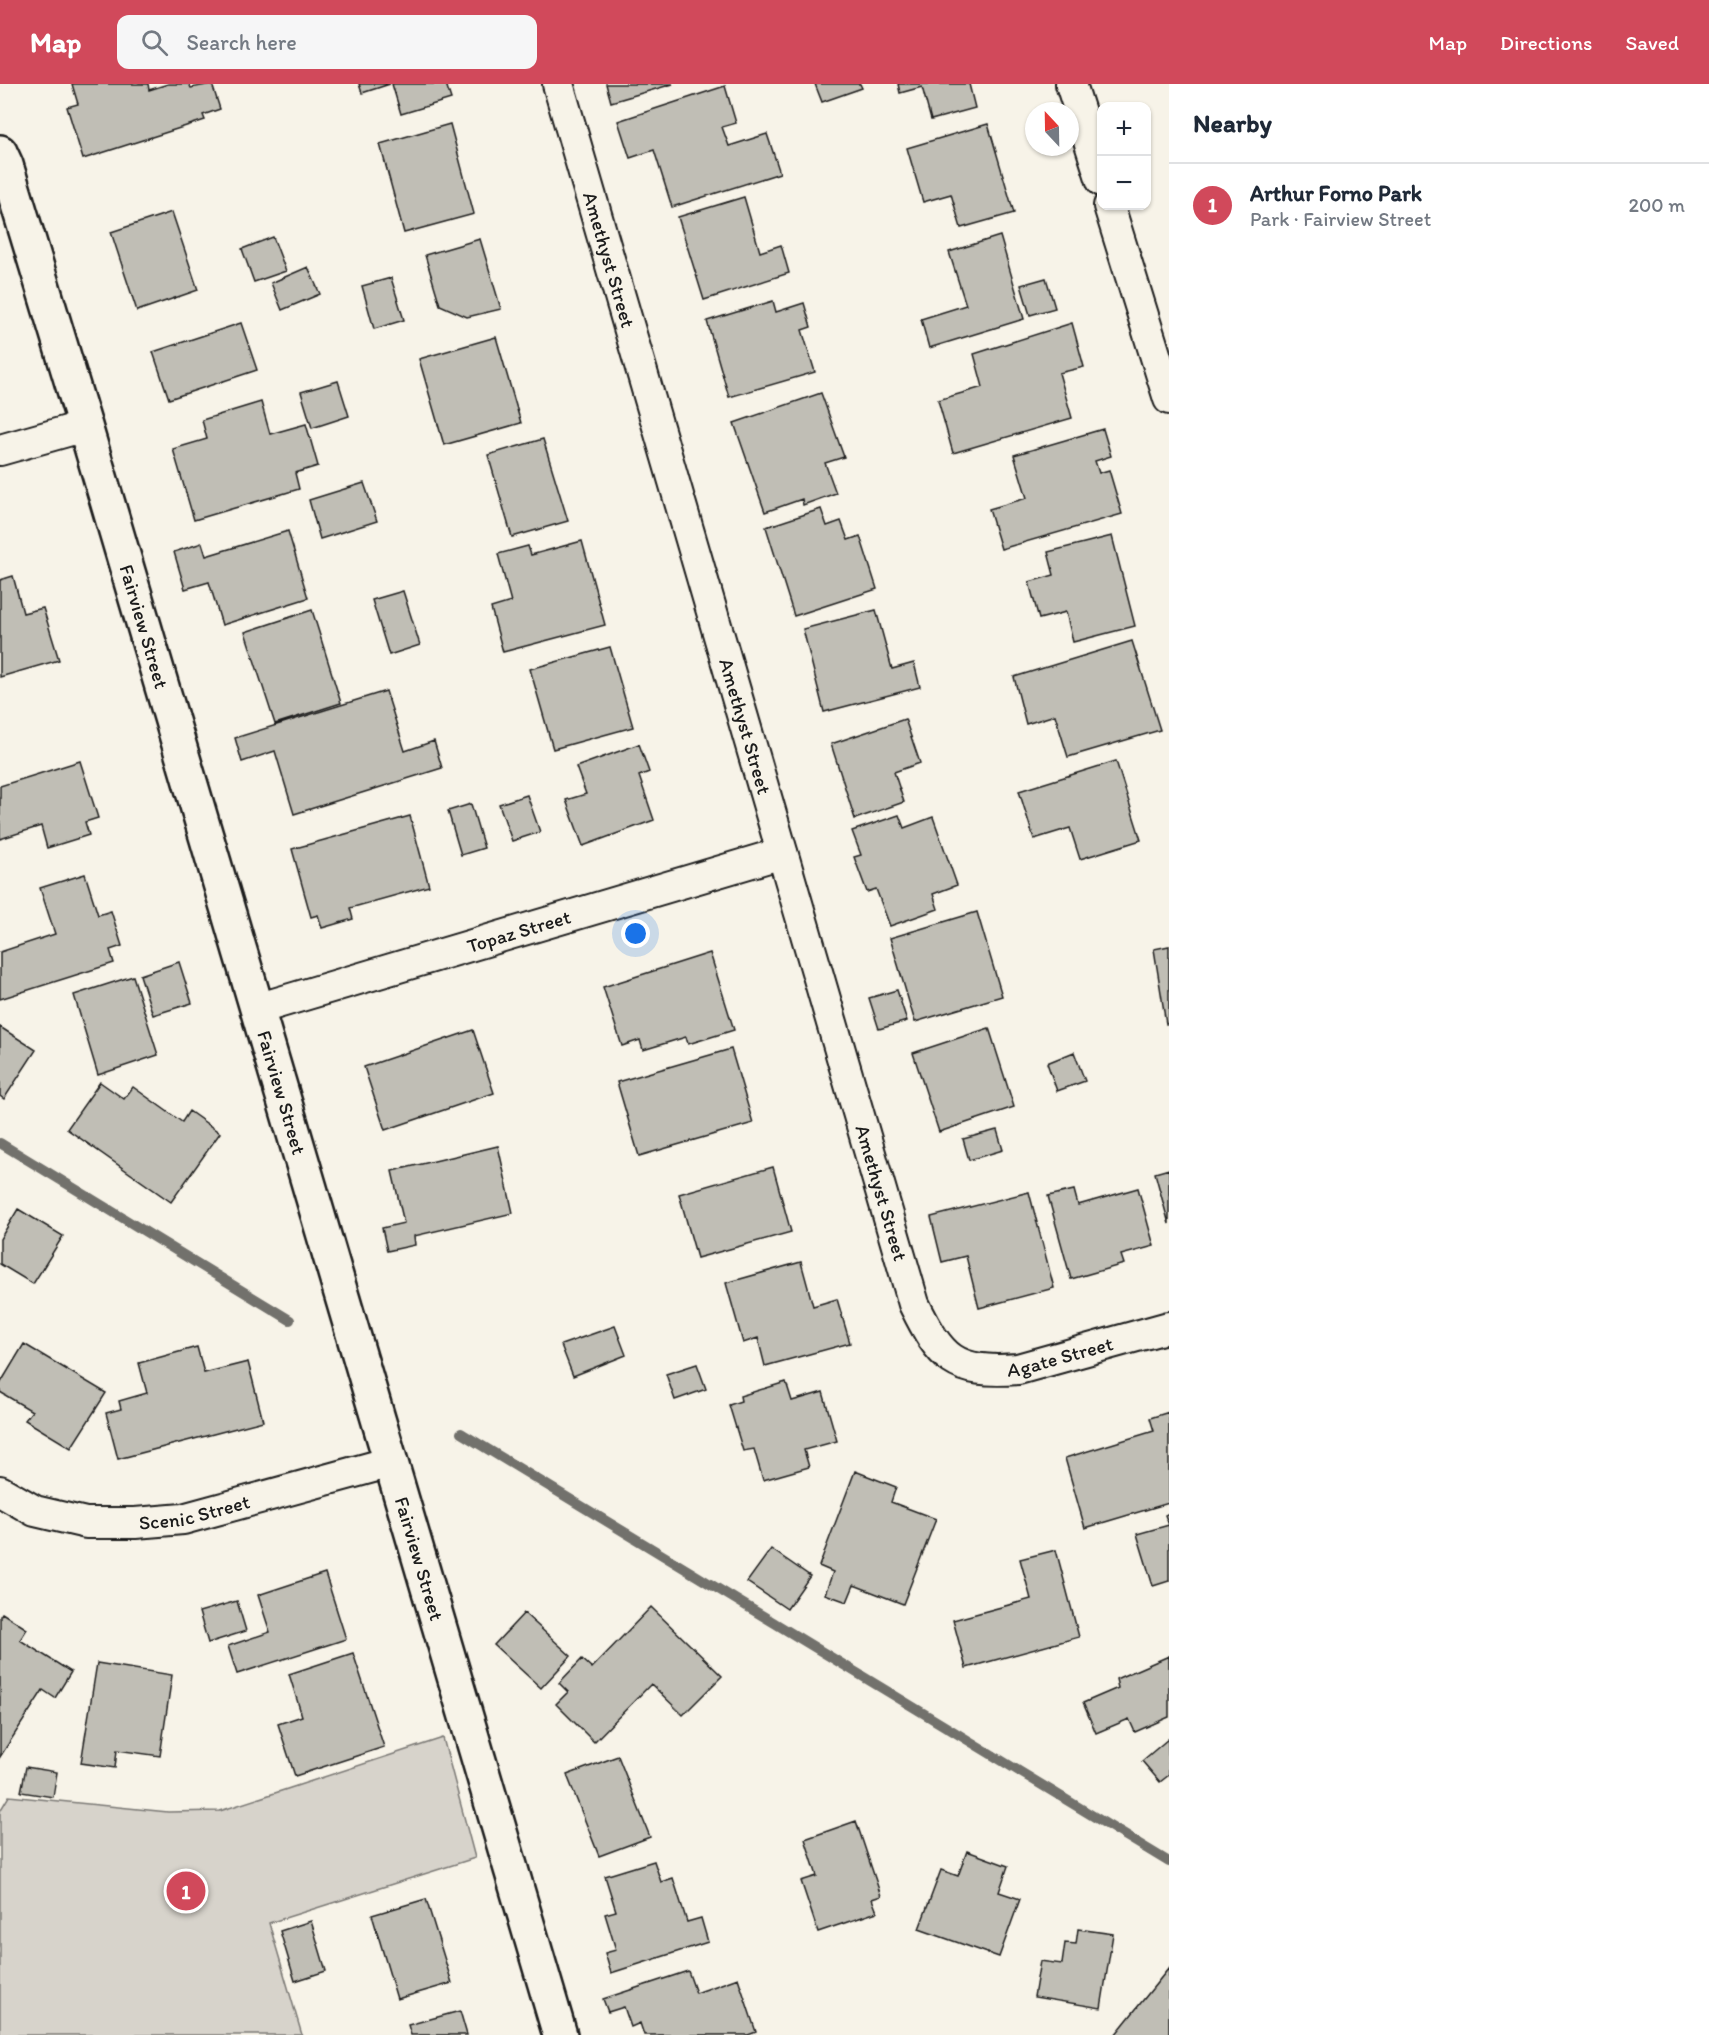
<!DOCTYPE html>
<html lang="en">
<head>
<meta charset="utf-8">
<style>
	body { margin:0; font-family:Itim,sans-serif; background:#f6f6f7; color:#1f2937 }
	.controls { position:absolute; right:18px; top:18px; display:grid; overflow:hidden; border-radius:12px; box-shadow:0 2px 4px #0004 }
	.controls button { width:54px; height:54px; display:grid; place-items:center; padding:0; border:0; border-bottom:2px solid #e0e1e3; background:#fff; color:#1f2937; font:30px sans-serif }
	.compass { position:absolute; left:1025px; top:18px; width:54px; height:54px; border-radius:50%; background:#fff; box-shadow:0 2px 4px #0004; rotate:338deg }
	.you { position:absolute; left:636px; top:850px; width:21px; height:21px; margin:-15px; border:4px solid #fff; border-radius:50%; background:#1a73e8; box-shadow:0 0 0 9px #1a73e833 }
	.badge { display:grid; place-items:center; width:39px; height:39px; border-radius:50%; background:#d1495b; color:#fff; font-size:20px; font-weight:700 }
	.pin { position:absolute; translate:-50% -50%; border:3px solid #fff; box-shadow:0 2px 6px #0006 }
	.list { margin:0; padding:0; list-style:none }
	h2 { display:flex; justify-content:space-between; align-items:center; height:78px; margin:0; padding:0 24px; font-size:26px }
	h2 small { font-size:20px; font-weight:400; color:#747a83 }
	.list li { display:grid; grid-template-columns:39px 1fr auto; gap:18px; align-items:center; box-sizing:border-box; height:84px; padding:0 24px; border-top:2px solid #e0e1e3 }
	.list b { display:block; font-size:22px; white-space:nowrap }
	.list p { margin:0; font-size:20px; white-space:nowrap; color:#747a83 }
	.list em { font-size:20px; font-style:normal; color:#747a83 }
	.icon { flex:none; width:33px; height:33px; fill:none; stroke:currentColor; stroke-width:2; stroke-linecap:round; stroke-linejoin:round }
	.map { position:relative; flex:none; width:1169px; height:1951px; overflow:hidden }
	header { display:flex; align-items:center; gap:36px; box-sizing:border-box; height:84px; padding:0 30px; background:#d1495b; color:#fff }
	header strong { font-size:28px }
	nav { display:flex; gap:33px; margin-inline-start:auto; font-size:21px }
	.search { width:420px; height:54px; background:#f6f6f7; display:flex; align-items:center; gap:15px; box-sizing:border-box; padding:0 21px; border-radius:12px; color:#747a83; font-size:22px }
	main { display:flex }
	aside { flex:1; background:#fff }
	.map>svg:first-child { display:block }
	.green { fill:#d7d3cb; stroke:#7a7874; stroke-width:1.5 }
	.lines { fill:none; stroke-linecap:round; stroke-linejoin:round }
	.stream { stroke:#72716c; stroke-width:10 }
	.building { fill:#c0beb5; stroke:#1c1c1c; stroke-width:1.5 }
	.street-casing { stroke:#1c1c1c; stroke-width:34 }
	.secondary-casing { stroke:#1c1c1c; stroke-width:38 }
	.street { stroke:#f7f3e8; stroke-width:30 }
	.secondary { stroke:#f7f3e8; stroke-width:33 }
	.labels { text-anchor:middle; stroke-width:5; stroke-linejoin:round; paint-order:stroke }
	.street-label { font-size:20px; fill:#1c1c1c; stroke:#f7f3e8 }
</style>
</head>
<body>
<header>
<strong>Map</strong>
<div class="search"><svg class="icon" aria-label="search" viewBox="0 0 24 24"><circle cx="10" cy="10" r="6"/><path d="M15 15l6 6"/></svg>Search here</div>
<nav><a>Map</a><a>Directions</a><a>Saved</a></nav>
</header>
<main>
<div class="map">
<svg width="1169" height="1951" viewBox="0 0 1169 1951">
	<rect width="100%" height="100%" fill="#f7f3e8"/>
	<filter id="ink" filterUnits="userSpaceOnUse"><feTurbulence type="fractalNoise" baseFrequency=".0167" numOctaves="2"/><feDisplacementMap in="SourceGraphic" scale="12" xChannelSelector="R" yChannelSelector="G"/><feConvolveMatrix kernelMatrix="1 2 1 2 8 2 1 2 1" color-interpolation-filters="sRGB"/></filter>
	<g filter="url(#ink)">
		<path class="green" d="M443,1654L475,1774L269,1839L302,1951H0V1727L9,1712L168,1728L220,1727Z"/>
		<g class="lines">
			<path class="stream" d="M0,1059L290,1236
				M461,1349L1169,1778"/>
		</g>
		<path class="building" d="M72,0H148L149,6L168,0H189L191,4L212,0L220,25L203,31L205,36L83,75L67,23L78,20Z
			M359,0H390L362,9Z
			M392,0H446L451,15L401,30Z
			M606,0H673L611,18Z
			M815,0H860L862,4L822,18Z
			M898,0H969L975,24L931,36L922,3L900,9Z
			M725,2L736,39L722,43L729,62L767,50L780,89L672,123L654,66L630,74L618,37Z
			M450,40L474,130L404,149L380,60Z
			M988,40L1014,129L961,144L951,110L923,118L907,64Z
			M744,113L760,168L781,161L789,189L704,216L678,133Z
			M172,128L198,206L137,227L111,148Z
			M1000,152L1024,235L929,264L921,235L966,221L949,168Z
			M273,153L286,187L254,198L242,165Z
			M480,155L501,225L467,233L440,221L425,171Z
			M308,183L320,210L282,226L271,199Z
			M391,194L404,236L374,245L362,202Z
			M1046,194L1055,224L1030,231L1021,201Z
			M773,217L776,228L804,219L811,243L802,246L815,288L729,313L707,237Z
			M241,239L257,286L169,315L153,268Z
			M1072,239L1084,283L1059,289L1072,334L953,369L938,316L983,303L974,270Z
			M496,253L521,339L444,361L419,275Z
			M338,297L349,332L312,344L301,308Z
			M821,309L844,373L825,379L836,409L803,421L802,415L765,428L734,339Z
			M261,318L270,350L306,340L318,382L295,389L299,405L194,436L173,365L207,355L202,336Z
			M1103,345L1111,372L1095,377L1099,389L1109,386L1122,430L1001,465L989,425L1027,414L1014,371Z
			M543,355L568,437L512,453L488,371Z
			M364,399L377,437L320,455L309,416Z
			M821,425L827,442L841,437L848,456L860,452L877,505L794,532L766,443Z
			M288,447L308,514L222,541L209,498L185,505L174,468L202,459L206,472Z
			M1112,452L1135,542L1073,558L1066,528L1039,535L1029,498L1054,491L1048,468Z
			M582,457L605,541L503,568L491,524L511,518L498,470L528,462L531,471Z
			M13,492L23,529L43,524L59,576L0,593V496Z
			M403,507L420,561L389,571L372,516Z
			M312,526L341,619L275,640L245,548Z
			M876,526L892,585L914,579L920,603L824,628L803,545Z
			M1132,557L1160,646L1068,673L1055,631L1026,640L1014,593Z
			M610,563L633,643L553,665L530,585Z
			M386,607L405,667L434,657L442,684L294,730L275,667L242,678L235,654Z
			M905,635L920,679L894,688L904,718L855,735L831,660Z
			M639,660L649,688L639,692L654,736L583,762L566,716L586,710L576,683Z
			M80,677L98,734L85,738L89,751L47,764L41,742L0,755V702Z
			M1116,677L1141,756L1080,775L1070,744L1034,755L1019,707Z
			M527,711L540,748L512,757L499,720Z
			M471,720L484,764L461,771L448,727Z
			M899,731L904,744L933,733L957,801L933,810L938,825L890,842L876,805L867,808L854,773L861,771L852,747Z
			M410,732L429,802L350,824L353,835L322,844L318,831L311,833L292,765Z
			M85,790L98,831L111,827L122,862L110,866L114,879L0,915V868L55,850L40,804Z
			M977,828L1002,912L915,938L890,854Z
			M1169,862V940H1166L1154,865Z
			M710,869L734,946L688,960L686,953L643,966L640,956L622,962L603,903Z
			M179,878L192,919L153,931L140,891Z
			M133,892L158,971L98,991L74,911Z
			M897,906L907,937L879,945L869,914Z
			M0,943L36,966L4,1015L0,1012Z
			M989,944L1014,1023L939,1048L913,969Z
			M473,946L494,1009L385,1046L364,983Z
			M731,965L753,1039L639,1072L617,998Z
			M1074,968L1085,997L1057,1007L1047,979Z
			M100,998L124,1015L133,1003L182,1038L189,1027L220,1049L171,1118L67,1045Z
			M997,1046L1003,1066L969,1076L963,1055Z
			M498,1062L513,1129L414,1152L415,1161L387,1167L382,1144L404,1139L392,1087Z
			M773,1083L791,1148L697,1174L679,1110Z
			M1169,1085V1140L1155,1089Z
			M1138,1104L1154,1162L1121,1171L1124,1180L1071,1195L1048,1112L1074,1106L1078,1121Z
			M1029,1108L1054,1204L979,1224L966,1172L942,1178L931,1133Z
			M18,1125L63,1152L33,1200L0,1180V1155Z
			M801,1178L813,1222L837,1215L850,1259L765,1282L758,1254L743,1259L726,1199Z
			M615,1242L626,1271L573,1292L561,1261Z
			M24,1260L106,1309L71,1364L25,1336L32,1327L0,1308V1300Z
			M197,1263L204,1289L248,1278L263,1337L118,1375L106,1329L121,1325L119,1317L147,1309L139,1279Z
			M697,1280L706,1305L675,1316L666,1290Z
			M786,1298L792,1317L823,1308L837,1357L804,1366L809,1383L763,1396L754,1365L743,1367L729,1321L741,1317L740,1312Z
			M1169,1328V1419L1085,1444L1065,1374L1154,1347L1150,1334Z
			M855,1387L896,1403L891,1418L936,1435L903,1520L854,1501L847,1518L825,1510L833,1488L819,1482Z
			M1169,1429V1497L1153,1502L1137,1450L1169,1441L1165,1431Z
			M771,1465L810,1492L787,1525L747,1498Z
			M1056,1466L1079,1553L966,1584L953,1536L1031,1515L1020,1475Z
			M325,1489L346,1555L237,1590L228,1562L270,1548L258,1511Z
			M237,1517L246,1547L208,1559L199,1528Z
			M651,1523L722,1592L683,1631L651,1600L594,1658L556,1620L568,1608L559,1599L582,1575L592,1584Z
			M2,1529L27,1545L20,1556L71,1588L55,1614L43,1606L0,1673V1532Z
			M524,1529L571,1572L541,1604L494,1561Z
			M353,1569L384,1663L295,1692L278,1640L302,1632L289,1590Z
			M1169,1572V1633L1135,1648L1129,1635L1096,1649L1083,1619L1118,1604L1116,1595Z
			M97,1579L172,1591L160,1672L117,1666L115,1684L81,1679Z
			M1168,1655L1169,1691L1160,1698L1142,1677Z
			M618,1672L650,1753L599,1772L567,1691Z
			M26,1683L57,1688L53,1713L21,1708Z
			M856,1737L881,1812L872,1815L877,1828L818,1848L801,1797L817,1792L805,1755Z
			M967,1767L1008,1782L999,1808L1020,1815L999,1873L919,1845L941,1786L958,1792Z
			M654,1777L661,1798L673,1794L687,1838L701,1834L708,1858L611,1889L605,1869L616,1866L605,1830L616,1827L605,1792Z
			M426,1815L452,1899L397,1915L372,1831Z
			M311,1837L326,1887L295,1897L280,1847Z
			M1078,1845L1113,1850L1101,1924L1034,1913L1040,1877L1062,1880L1065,1859L1076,1860Z
			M1169,1884V1951H1115Z
			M688,1887L696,1909L738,1894L756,1948L748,1951H644L640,1939L631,1943L624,1923L608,1928L603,1915Z
			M460,1927L467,1951H411L408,1941Z"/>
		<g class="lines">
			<defs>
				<g id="street">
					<path id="s1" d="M558,0L914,1220C941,1275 954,1290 1018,1285L1169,1243"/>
					<path d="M1071,0L1102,97"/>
					<path d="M1109,122L1169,315"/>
					<path d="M0,366L85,342"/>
					<path id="s2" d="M257,925L782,769"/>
					<path id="s3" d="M0,1407L35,1427L86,1439H135L183,1435L391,1378"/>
				</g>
				<g id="secondary">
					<path id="s4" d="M0,68L6,81L85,342L560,1951"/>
				</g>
			</defs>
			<use href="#street" class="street-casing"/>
			<use href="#secondary" class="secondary-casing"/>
			<use href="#street" class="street"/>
			<use href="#secondary" class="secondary"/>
		</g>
	</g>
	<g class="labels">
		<g class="street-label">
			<text dy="7" stroke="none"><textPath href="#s1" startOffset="183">Amethyst Street</textPath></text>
			<text dy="7" stroke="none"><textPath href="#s4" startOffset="496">Fairview Street</textPath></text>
			<text dy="7" stroke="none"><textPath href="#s1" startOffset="669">Amethyst Street</textPath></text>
			<text dy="7" stroke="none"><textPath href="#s2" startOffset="273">Topaz Street</textPath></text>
			<text dy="7" stroke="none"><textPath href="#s4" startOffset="982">Fairview Street</textPath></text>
			<text dy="7" stroke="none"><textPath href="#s1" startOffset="1155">Amethyst Street</textPath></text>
			<text dy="7" stroke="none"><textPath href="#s1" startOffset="1450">Agate Street</textPath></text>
			<text dy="7" stroke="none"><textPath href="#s3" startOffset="202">Scenic Street</textPath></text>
			<text dy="7" stroke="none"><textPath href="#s4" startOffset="1468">Fairview Street</textPath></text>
		</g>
	</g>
</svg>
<div class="controls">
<button>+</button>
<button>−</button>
</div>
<svg class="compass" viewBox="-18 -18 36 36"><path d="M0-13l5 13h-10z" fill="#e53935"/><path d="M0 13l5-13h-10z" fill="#747a83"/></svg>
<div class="you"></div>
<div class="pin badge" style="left:186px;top:1807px">1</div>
</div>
<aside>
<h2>Nearby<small></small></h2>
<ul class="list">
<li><span class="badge">1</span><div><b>Arthur Forno Park</b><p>Park · Fairview Street</p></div><em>200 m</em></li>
</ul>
</aside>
</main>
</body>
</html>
